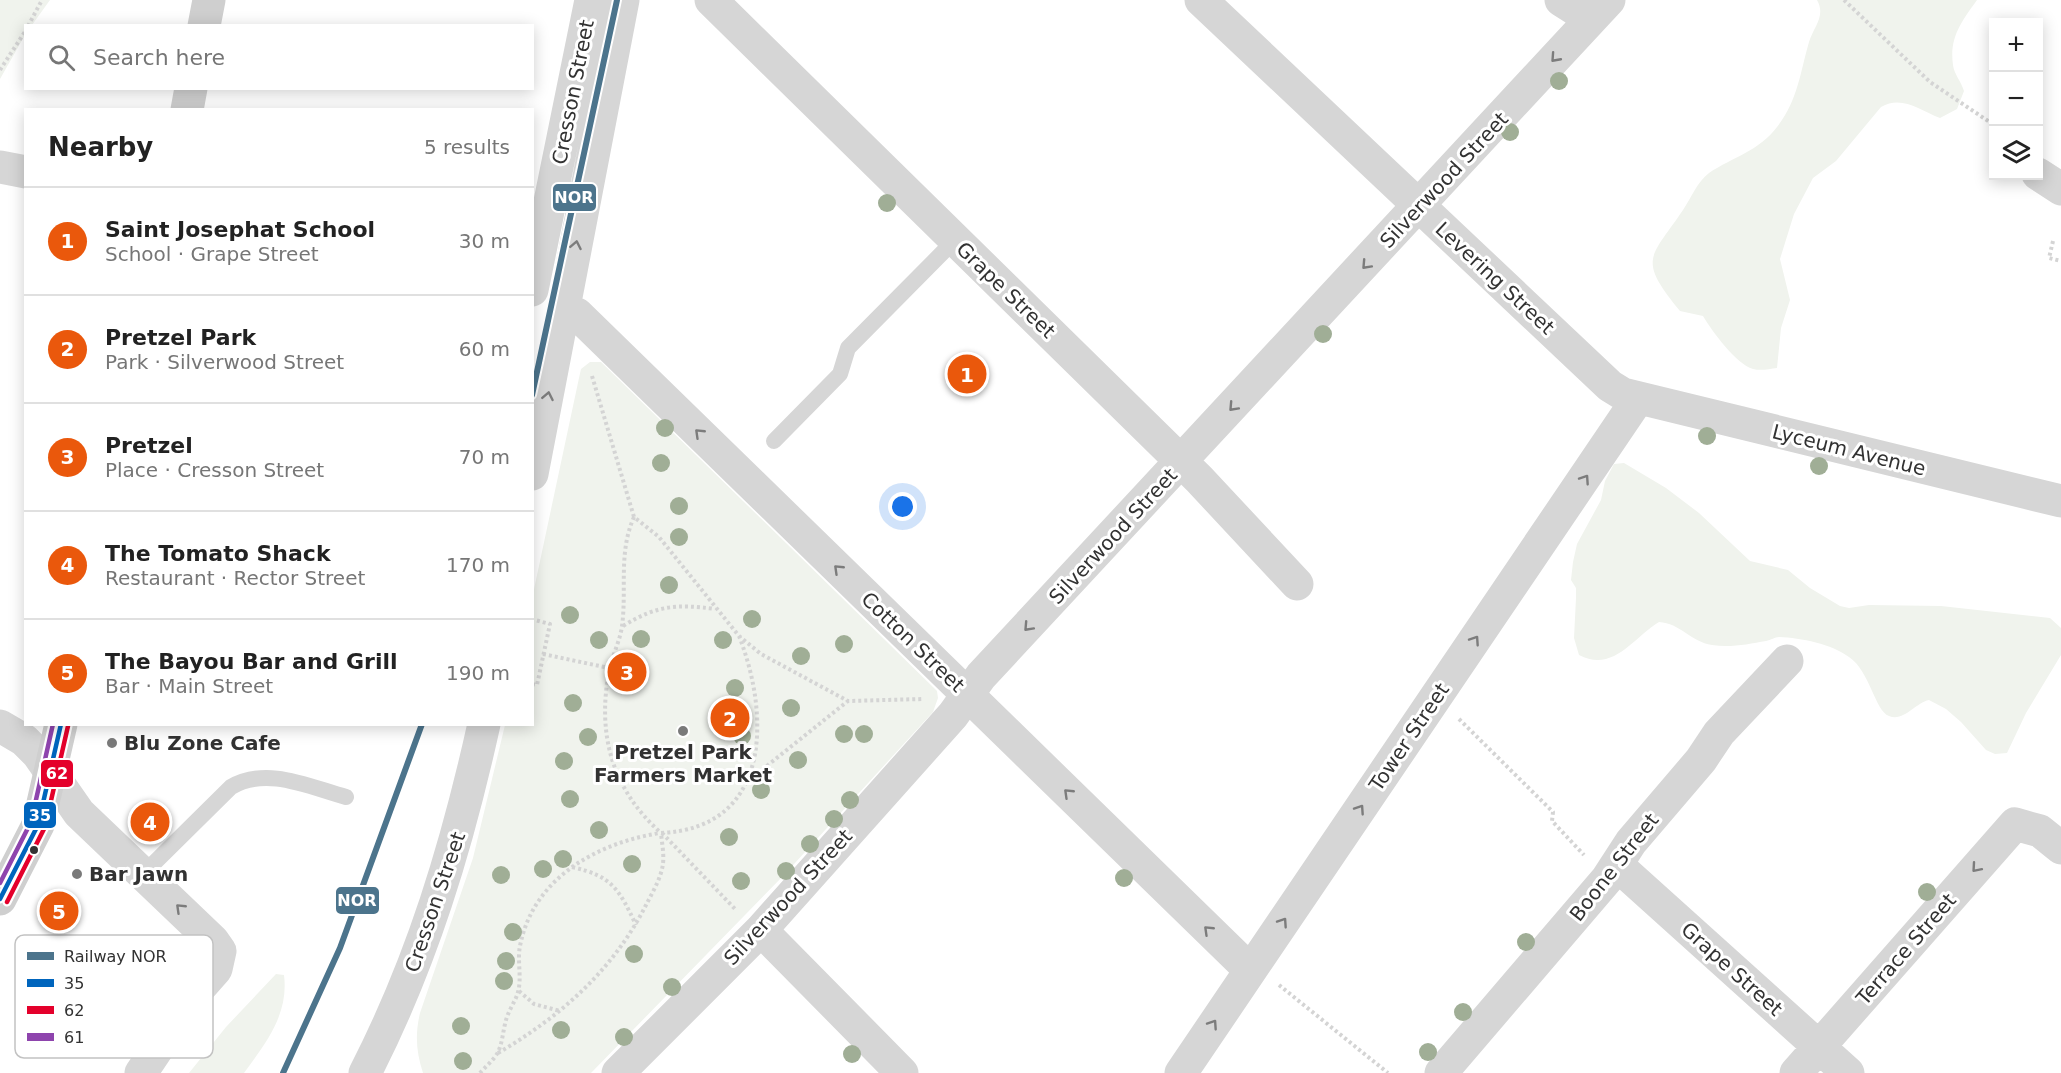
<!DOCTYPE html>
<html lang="en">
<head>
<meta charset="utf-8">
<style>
	body { margin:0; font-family:"DejaVu Sans",sans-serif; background:#f6f6f6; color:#222 }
	.controls { position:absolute; right:18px; top:18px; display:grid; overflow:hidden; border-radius:0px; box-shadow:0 3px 15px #0003 }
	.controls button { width:54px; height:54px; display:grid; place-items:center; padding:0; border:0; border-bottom:2px solid #e0e0e0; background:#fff; color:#222; font:30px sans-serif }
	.you { position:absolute; left:903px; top:507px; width:21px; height:21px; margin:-15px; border:4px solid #fff; border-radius:50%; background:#1a73e8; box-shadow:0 0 0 9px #1a73e833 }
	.badge { display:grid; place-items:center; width:39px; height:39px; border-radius:50%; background:#ea580c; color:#fff; font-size:20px; font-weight:700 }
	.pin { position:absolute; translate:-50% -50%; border:3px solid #fff; box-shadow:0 2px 6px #0006 }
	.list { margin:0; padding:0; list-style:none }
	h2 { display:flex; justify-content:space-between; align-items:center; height:78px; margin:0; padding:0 24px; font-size:26px }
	h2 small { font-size:20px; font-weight:400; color:#767676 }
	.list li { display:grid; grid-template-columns:39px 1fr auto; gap:18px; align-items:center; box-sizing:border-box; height:108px; padding:0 24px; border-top:2px solid #e0e0e0 }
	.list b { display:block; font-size:22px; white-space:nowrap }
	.list p { margin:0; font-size:20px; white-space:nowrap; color:#767676 }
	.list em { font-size:20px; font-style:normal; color:#767676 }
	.icon { flex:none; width:33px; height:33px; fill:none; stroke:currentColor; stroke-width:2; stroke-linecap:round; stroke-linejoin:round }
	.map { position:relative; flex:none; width:2061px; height:1073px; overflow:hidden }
	.search { position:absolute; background:#fff; box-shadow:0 3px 15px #0003; left:24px; top:24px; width:510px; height:66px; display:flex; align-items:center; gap:15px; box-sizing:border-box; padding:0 21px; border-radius:0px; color:#767676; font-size:22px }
	.panel { position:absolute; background:#fff; box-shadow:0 3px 15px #0003; left:24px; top:108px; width:510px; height:618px; border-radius:0px }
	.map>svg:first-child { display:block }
	.green { fill:#f0f3ed }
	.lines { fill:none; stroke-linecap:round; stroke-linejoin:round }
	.path { stroke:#d4d4d4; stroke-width:4; stroke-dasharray:3 3; stroke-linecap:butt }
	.lane { stroke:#d6d6d6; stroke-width:16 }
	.street { stroke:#d6d6d6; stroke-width:33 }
	.secondary { stroke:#cfcfcf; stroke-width:33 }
	.bus-1-casing { stroke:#fff; stroke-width:9 }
	.bus-2-casing { stroke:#fff; stroke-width:9 }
	.bus-3-casing { stroke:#fff; stroke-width:9 }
	.bus-1 { stroke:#0065bd; stroke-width:4.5 }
	.bus-2 { stroke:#e4002b; stroke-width:4.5 }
	.bus-3 { stroke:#8e44ad; stroke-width:4.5 }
	.rail-1-casing { stroke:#fff; stroke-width:10 }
	.rail-1 { stroke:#4c748c; stroke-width:6 }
	.tree { fill:#a0ae96 }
	.oneway { stroke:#7c7c7c }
	.poi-dot { fill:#7a7a7a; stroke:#fff; stroke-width:2 }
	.bus-dot { fill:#323232; stroke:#fff; stroke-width:2 }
	.labels { text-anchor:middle; stroke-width:6; stroke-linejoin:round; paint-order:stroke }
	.street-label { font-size:20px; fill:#323232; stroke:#fff }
	.poi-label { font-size:20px; font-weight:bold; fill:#323232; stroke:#fff; text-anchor:start }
	.key { fill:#fff; stroke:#c2c2c2; stroke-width:1.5 }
	.key-label { font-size:16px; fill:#323232 }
	.line-badge { stroke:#fff; stroke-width:2 }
	.badge-label { font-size:16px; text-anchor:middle; font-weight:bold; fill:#fff }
</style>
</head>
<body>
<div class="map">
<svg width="2061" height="1073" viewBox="0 0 2061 1073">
	<rect width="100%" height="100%" fill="#fff"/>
	<path class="green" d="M0,0H50L32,25L26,26L25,35L0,79Z
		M1817,0H1977C1962,21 1949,37 1953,65C1954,74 1961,81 1964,91L1957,109L1940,118C1919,110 1902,95 1881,107L1836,161L1813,178L1794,214L1780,259L1790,300L1781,328L1777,368C1769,369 1761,371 1753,369C1736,364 1712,331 1703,316L1680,311C1637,258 1650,259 1683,210C1691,198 1697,182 1709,173C1733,157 1759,151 1777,127C1798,100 1800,73 1809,42C1814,26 1826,16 1817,0Z
		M590,362H601L933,687L937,691L938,698L933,712L784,875L591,1073H423C416,1052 415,1034 420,1013L473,858L505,725L532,724L533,594L579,378L581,369Z
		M1624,463L1666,488L1699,513L1750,561L1788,570L1810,588L1840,606L1849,608L1869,605L1941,606L2050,618L2061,628V655L2026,713L2007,753L1995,754L1986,750L1961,722L1946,709L1929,700C1915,703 1904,722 1889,716C1875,711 1870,671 1849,657C1832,644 1801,638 1779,637C1775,637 1771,640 1766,641C1749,644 1730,648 1712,645C1691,642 1680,623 1659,622C1633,638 1613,673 1579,655L1574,638L1576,598V588L1571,580L1573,562L1577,544L1601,500L1605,481L1614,464Z
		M276,974L284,975C289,1014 266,1043 244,1073H189L226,1027Z"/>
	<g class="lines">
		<path class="path" d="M1844,0L1930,82L1994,125
			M28,26L42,0
			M0,70L26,30
			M2053,241L2049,258L2061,261
			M592,376L634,517L659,537L739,636L761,654L848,701L923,699
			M634,517C618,553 627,589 622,626C620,641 612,656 609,671C597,735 612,789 661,833C772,828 770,715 739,636
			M623,626C657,605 677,604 715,609
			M543,654L609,668
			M532,684L537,685L550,624L535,620
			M1459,719L1553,812L1552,821L1584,855
			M748,781L848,701
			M662,833L736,910
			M572,867C612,876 619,889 636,925
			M1279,985L1388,1073
			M519,991L534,1004L560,1011
			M498,1053C560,1017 612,971 645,907C651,895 659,882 662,869C665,858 662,844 661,833
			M480,1073C485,1067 494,1060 498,1052C503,1042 503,1028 507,1017C510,1008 516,1000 518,992C522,978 517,960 520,946C533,878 597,843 660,833"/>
		<path class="lane" d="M774,441L840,374L848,348L955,240
			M144,873L231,787C267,766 309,787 346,797"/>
		<path class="street" d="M711,0L1199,479L1297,584
			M1201,0L1610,386L1623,394L2061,501
			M1561,0L1591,19
			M0,167L26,172
			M2038,174L2061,189
			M532,290L591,0
			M577,314L1250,970
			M532,474L623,0
			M0,726L24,740L38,754L79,813L213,941L220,951L216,969L194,994L141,1073
			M1617,865L1848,1073
			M761,930L902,1073
			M365,1073C422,962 457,846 484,724
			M618,1073L761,930L953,715L981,676L1609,0
			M1181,1073L1637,400
			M1441,1073L1607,879L1631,842L1701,760L1719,733L1787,661
			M1796,1073L2015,824L2040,831L2061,848"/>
		<path class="secondary" d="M204,26L209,0
			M187,110L191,88
			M0,899L38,825L61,724"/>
		<defs>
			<path id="bus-1" d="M0,899L38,825L61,724"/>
			<path id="bus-2" d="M7,902L45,827L68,726"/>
			<path id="bus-3" d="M0,883L31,822L53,724"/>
		</defs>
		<use href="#bus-1" class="bus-1-casing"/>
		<use href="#bus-2" class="bus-2-casing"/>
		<use href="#bus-3" class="bus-3-casing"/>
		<use href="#bus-1" class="bus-1"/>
		<use href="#bus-2" class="bus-2"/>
		<use href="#bus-3" class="bus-3"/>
		<defs>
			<path id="rail-1" d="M532,395L617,0
				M283,1073L340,948L422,724"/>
		</defs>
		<use href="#rail-1" class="rail-1-casing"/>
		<use href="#rail-1" class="rail-1"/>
	</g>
	<g class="tree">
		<circle cx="1559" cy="81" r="9"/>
		<circle cx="1510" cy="132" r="9"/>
		<circle cx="887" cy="203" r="9"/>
		<circle cx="1323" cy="334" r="9"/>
		<circle cx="665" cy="428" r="9"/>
		<circle cx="1707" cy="436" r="9"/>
		<circle cx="661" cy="463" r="9"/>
		<circle cx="1819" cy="466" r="9"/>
		<circle cx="679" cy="506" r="9"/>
		<circle cx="679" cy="537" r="9"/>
		<circle cx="669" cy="585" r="9"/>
		<circle cx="570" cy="615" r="9"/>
		<circle cx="752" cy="619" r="9"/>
		<circle cx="641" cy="639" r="9"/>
		<circle cx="599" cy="640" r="9"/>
		<circle cx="723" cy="640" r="9"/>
		<circle cx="844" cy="644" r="9"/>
		<circle cx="801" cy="656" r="9"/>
		<circle cx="735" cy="688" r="9"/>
		<circle cx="573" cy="703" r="9"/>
		<circle cx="791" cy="708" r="9"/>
		<circle cx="844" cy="734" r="9"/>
		<circle cx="864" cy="734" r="9"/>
		<circle cx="742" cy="736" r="9"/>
		<circle cx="588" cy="737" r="9"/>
		<circle cx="798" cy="760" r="9"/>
		<circle cx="564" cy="761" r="9"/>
		<circle cx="761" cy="790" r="9"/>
		<circle cx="570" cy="799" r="9"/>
		<circle cx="850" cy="800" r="9"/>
		<circle cx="834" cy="819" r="9"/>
		<circle cx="599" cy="830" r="9"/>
		<circle cx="729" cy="837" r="9"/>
		<circle cx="810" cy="844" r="9"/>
		<circle cx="563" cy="859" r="9"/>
		<circle cx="632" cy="864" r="9"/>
		<circle cx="543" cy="869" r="9"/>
		<circle cx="786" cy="871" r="9"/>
		<circle cx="501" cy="875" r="9"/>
		<circle cx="1124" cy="878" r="9"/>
		<circle cx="741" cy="881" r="9"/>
		<circle cx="1927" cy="892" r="9"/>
		<circle cx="513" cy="932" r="9"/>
		<circle cx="1526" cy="942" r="9"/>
		<circle cx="634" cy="954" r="9"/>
		<circle cx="506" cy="961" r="9"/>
		<circle cx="504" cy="981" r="9"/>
		<circle cx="672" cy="987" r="9"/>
		<circle cx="1463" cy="1012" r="9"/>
		<circle cx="461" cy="1026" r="9"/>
		<circle cx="561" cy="1030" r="9"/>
		<circle cx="624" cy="1037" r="9"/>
		<circle cx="1428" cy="1052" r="9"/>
		<circle cx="852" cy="1054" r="9"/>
		<circle cx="463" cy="1061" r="9"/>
	</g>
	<defs><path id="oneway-chevron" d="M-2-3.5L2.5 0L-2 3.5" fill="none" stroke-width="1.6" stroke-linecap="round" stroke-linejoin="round" transform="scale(1.5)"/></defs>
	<g class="oneway">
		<use href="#oneway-chevron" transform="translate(1555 58) rotate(132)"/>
		<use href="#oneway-chevron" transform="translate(576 245) rotate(-79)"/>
		<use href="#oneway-chevron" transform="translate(1366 265) rotate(133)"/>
		<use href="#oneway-chevron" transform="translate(548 396) rotate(-79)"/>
		<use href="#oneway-chevron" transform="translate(1233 407) rotate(133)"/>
		<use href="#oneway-chevron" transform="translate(699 433) rotate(-136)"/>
		<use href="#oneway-chevron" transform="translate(1585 479) rotate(-56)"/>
		<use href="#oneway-chevron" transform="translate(838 569) rotate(-136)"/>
		<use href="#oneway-chevron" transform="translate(1028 627) rotate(133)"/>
		<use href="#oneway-chevron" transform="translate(1475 640) rotate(-56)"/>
		<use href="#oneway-chevron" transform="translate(1068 793) rotate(-136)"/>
		<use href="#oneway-chevron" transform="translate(1360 809) rotate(-56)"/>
		<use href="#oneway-chevron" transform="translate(1976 868) rotate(131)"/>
		<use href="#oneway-chevron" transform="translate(180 908) rotate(-136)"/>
		<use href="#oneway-chevron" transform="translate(1283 922) rotate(-56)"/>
		<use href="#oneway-chevron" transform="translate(1208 930) rotate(-136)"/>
		<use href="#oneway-chevron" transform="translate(1213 1024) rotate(-56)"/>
	</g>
	<g class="poi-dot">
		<circle cx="683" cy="731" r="6"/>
		<circle cx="112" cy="743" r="6"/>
		<circle cx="77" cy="874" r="6"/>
	</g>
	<circle class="bus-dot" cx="34" cy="850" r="5"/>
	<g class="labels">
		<g class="street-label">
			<text transform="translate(573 92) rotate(-79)" y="7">Cresson Street</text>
			<text transform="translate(1444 180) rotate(-47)" y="7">Silverwood Street</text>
			<text transform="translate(1495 278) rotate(43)" y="7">Levering Street</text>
			<text transform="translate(1006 290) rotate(44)" y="7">Grape Street</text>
			<text transform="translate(1849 450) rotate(14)" y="7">Lyceum Avenue</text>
			<text transform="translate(1113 536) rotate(-47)" y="7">Silverwood Street</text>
			<text transform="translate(913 642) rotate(44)" y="7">Cotton Street</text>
			<text transform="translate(1409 737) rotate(-56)" y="7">Tower Street</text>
			<text transform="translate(1614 867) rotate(-52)" y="7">Boone Street</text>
			<text transform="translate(788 897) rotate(-47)" y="7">Silverwood Street</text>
			<text transform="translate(435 902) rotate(-71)" y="7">Cresson Street</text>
			<text transform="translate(1906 949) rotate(-49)" y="7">Terrace Street</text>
			<text transform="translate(1732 969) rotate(42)" y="7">Grape Street</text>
		</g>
		<g class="poi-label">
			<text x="124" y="750">Blu Zone Cafe</text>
			<text x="683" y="759" text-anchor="middle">Pretzel Park<tspan x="683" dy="23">Farmers Market</tspan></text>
			<text x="89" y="881">Bar Jawn</text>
		</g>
	</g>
	<rect x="15" y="935" width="198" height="123" rx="9" class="key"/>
	<rect x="27" y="952" width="27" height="8" fill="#4c748c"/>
	<rect x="27" y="979" width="27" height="8" fill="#0065bd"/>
	<rect x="27" y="1006" width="27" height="8" fill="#e4002b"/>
	<rect x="27" y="1033" width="27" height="8" fill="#8e44ad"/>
	<g class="key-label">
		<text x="64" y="962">Railway NOR</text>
		<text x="64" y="989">35</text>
		<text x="64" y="1016">62</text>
		<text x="64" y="1043">61</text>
	</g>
	<g class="line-badge">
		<rect x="552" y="183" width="45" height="29" rx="6" fill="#4c748c"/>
		<rect x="40" y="759" width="34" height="29" rx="6" fill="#e4002b"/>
		<rect x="23" y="801" width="34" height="28" rx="6" fill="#0065bd"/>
		<rect x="335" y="886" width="45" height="29" rx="6" fill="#4c748c"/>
	</g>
	<g class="badge-label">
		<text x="574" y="203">NOR</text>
		<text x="57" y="779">62</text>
		<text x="40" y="821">35</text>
		<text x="357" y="906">NOR</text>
	</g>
</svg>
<div class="controls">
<button>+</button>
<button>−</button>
<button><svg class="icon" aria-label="layers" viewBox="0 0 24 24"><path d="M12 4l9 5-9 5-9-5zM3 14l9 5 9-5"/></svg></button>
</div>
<div class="you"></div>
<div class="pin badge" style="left:967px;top:374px">1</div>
<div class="pin badge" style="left:730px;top:718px">2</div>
<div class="pin badge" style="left:627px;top:672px">3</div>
<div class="pin badge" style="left:150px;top:822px">4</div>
<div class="pin badge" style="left:59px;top:911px">5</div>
<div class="search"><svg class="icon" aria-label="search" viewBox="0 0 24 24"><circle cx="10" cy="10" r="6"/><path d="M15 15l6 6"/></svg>Search here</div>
<section class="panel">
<h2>Nearby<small>5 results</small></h2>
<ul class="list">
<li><span class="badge">1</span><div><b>Saint Josephat School</b><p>School · Grape Street</p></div><em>30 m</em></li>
<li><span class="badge">2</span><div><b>Pretzel Park</b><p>Park · Silverwood Street</p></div><em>60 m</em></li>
<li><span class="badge">3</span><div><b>Pretzel</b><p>Place · Cresson Street</p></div><em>70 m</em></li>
<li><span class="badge">4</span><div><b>The Tomato Shack</b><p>Restaurant · Rector Street</p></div><em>170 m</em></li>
<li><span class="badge">5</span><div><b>The Bayou Bar and Grill</b><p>Bar · Main Street</p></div><em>190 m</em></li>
</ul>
</section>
</div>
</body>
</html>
